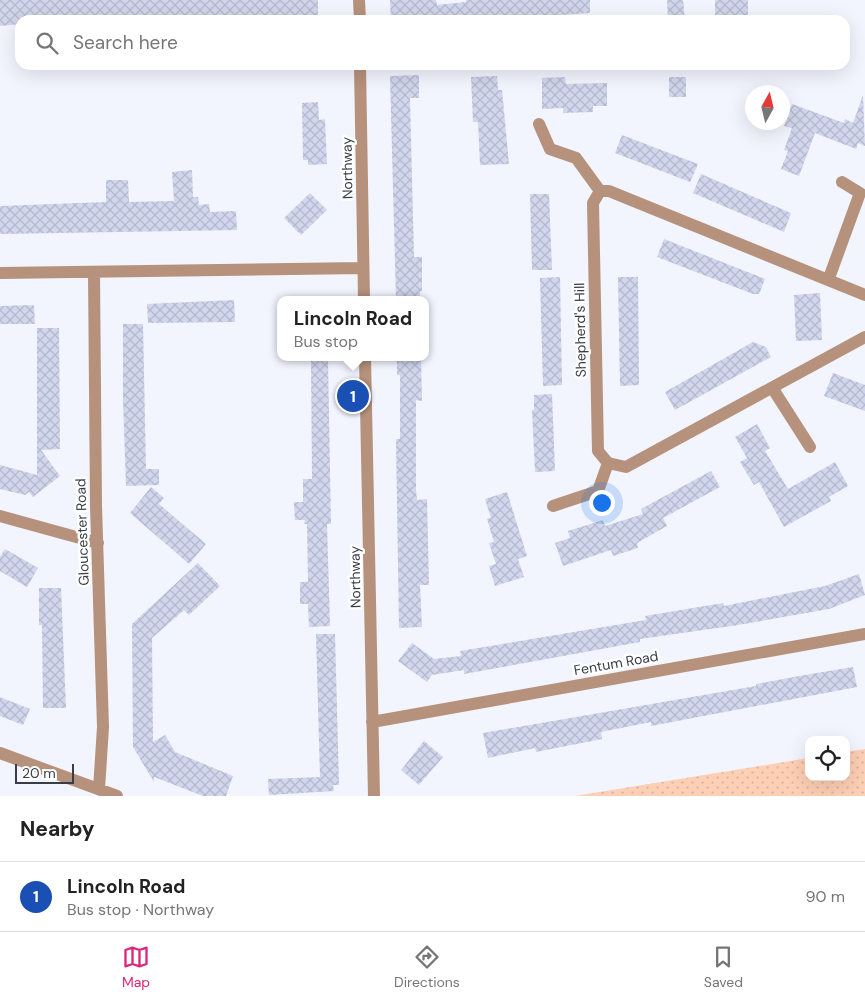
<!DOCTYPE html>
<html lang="en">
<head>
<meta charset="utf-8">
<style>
	body { margin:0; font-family:"DM Sans",sans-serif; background:#f6f6f6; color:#222 }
	.controls { position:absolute; right:15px; bottom:15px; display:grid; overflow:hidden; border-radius:10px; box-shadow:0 5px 20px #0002 }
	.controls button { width:45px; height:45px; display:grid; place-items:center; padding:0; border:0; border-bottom:1px solid #e0e0e0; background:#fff; color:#222; font:25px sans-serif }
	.compass { position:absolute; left:745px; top:85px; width:45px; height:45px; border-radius:50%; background:#fff; box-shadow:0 5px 20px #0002; rotate:8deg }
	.scale { position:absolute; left:15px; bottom:12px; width:59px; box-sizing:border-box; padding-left:5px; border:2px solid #3a3c46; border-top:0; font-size:14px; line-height:18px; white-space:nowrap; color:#3a3c46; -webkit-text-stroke:4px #fff; paint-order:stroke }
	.you { position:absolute; left:601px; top:502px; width:18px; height:18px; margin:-12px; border:4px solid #fff; border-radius:50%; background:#1a73e8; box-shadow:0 0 0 8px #1a73e833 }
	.badge { display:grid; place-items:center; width:32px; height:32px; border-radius:50%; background:#db2777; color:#fff; font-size:16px; font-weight:700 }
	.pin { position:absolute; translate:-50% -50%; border:2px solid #fff; box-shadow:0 1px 5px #0006 }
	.popup { position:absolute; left:277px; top:296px; width:152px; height:65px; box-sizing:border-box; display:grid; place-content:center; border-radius:10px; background:#fff; filter:drop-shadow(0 1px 4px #0005); font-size:16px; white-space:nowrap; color:#767676 }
	.popup b { font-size:19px; color:#222 }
	.popup::after { content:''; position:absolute; left:50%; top:100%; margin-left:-10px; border:10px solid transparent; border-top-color:#fff }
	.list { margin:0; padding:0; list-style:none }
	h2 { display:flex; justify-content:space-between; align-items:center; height:65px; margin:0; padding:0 20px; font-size:21px }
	h2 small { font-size:16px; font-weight:400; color:#767676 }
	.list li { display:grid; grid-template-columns:32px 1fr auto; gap:15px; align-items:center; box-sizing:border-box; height:70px; padding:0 20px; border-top:1px solid #e0e0e0 }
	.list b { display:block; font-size:19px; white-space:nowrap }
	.list p { margin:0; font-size:16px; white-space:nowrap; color:#767676 }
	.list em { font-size:16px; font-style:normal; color:#767676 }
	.icon { flex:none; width:28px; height:28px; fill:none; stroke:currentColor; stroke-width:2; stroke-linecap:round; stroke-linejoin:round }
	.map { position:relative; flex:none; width:865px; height:796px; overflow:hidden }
	.search { position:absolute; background:#fff; box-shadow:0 5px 20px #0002; left:15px; right:15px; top:15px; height:55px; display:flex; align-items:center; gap:12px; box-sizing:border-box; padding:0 18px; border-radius:15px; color:#767676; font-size:19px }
	.sheet { height:135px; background:#fff }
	nav { display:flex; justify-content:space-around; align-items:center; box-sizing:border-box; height:70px; border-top:1px solid #e0e0e0; background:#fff; font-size:14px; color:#767676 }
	nav a { display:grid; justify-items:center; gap:2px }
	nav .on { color:#db2777 }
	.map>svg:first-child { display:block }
	.park { fill:url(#park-dots) }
	.building { fill:url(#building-cross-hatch) }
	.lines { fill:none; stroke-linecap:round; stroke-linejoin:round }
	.minor { stroke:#b6917c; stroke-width:12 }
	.labels { text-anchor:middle; stroke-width:5; stroke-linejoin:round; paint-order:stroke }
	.street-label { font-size:14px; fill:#3a3c46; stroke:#fff }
</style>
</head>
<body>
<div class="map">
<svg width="865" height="796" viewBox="0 0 865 796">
	<defs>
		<pattern id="park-dots" width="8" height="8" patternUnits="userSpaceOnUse" patternTransform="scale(1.25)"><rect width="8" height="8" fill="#fdcfb4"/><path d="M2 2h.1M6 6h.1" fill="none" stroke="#dab39c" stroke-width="1.8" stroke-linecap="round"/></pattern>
		<pattern id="building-cross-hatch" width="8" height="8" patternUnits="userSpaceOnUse" patternTransform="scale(1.25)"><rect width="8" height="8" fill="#d1d6ed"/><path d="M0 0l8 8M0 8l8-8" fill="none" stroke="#b4b9cd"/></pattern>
	</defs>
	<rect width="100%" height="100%" fill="#f2f4fe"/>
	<path class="park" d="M865,749V796H575L809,758V777H846V752Z"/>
	<path class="building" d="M0,0H318V20H20V24L0,26Z
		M390,0H436L437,5L466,2V0H590V13L491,20H391Z
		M667,0H683L685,20H668Z
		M715,0H748V19L715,18Z
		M419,75V98H410L414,257H422V291H420V300H396L390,76Z
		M497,76L498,90H502L509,164L480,165L478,122H473L471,77Z
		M565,77L566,84L607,83V106H593V112L563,113V108L542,109V78Z
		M669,77H686V97H669Z
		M863,95L865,146L858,143L856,149L815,133L799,176L781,169L788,151L784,150L792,128L784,126L792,104L844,123L845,119L853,123Z
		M318,102L319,120L325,119L327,164L308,165V160H303L302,103Z
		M622,135L698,164L690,182L615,153Z
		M192,170L193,197H198L199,205L209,204L210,212L236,211L237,230L0,234V206L106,202V180H128L129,202L174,201L172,172Z
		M701,174L791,213L784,232L693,193Z
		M310,193L327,210L301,235L284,218Z
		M530,194H549L552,270H532Z
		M664,239L765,279L759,294H753L657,257Z
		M560,277L562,385L543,386L540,278Z
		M618,277H638L639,385L620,386Z
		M820,293L822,340L796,341L794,295Z
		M234,300L235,322L148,323L147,304Z
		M34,305L35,324H0V306Z
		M123,324H143L146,469H159V485L126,486L123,400Z
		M37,328H59L60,449L41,450L60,476L33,497L29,492L25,495L0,489V465L37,475Z
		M753,342L766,347L771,357L675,410L665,392Z
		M397,357H421L422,401L416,400V490L417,500L427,499L429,585H420L422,627L399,628L396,439H400V375H397Z
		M328,360L331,524H327L330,626L309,627L308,604H300V582H308L307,524H304L305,520H295L294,502H303V479H312L311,361Z
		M833,373L865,385V411L824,396Z
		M552,394L555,471L535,472L532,410H534V395Z
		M757,424L770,448L765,451L788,489L835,462L848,486L829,497L831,501L784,527L759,482L754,485L740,462L747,458L735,437Z
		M711,471L720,487L663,518L667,526L637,543L638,548L613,556L611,550L563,566L555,543L570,538L568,531L603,520L605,526L643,514L641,509Z
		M151,487L164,498L159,504L206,544L189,564L130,513Z
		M507,492L527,556L518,559L524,577L495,586L489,566L496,564L489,543L494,542L487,519L491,518L485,499Z
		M5,549L38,568L27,587L0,571V557Z
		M198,563L220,586L189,615L184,610L152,638L153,742L165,735L175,752L233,776L226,796H203L154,777V782L133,747L132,624Z
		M859,574L865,595L829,609L738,625L640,639V642L464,674V670L432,675L427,682L398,661L412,643L434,659L461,656L460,651L646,620L645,616L723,603L724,606L825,586Z
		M39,588H61L66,708H43L42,625H39Z
		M316,634H335L339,785H333L334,791L269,795L268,779L320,777Z
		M853,667L857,687L651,726V722L601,732L602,739L536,752L535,748L488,758L483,733L756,686V684L799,676Z
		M0,697L30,709L23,725L0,716Z
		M424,741L443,757L419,785L401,770Z"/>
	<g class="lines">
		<path class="minor" d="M359,0L360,20
			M360,65L364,300
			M539,124L550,149L576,158L600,191
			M600,191L593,203L598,451L608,463L626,467L865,337
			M600,191H609L865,295
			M0,273L363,268
			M94,273L96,506L103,727L99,789
			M829,278L860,193L842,182
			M365,357L374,796
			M773,389L810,447
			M553,506L598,491L608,463
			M0,516L98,543
			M372,722L865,634
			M0,753L117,796"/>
	</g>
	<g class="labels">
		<g class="street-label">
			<text transform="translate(347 168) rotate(-91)" y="5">Northway</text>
			<text transform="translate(580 330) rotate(-91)" y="5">Shepherd's Hill</text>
			<text transform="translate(82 532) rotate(-92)" y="5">Gloucester Road</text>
			<text transform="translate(355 577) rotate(-91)" y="5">Northway</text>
			<text transform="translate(616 663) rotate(-10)" y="5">Fentum Road</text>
		</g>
	</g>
</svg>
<div class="controls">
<button><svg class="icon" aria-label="locate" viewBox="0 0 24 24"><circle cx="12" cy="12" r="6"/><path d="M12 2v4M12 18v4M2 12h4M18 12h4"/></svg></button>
</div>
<svg class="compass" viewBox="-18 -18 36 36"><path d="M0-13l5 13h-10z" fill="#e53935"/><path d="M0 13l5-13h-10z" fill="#767676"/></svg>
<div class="scale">20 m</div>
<div class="you"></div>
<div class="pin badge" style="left:353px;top:396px;background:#1a4fb4">1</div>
<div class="popup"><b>Lincoln Road</b>Bus stop</div>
<div class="search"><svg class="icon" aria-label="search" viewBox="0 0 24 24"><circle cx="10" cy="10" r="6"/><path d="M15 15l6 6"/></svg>Search here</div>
</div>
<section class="sheet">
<h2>Nearby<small></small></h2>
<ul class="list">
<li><span class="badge" style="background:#1a4fb4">1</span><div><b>Lincoln Road</b><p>Bus stop · Northway</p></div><em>90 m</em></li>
</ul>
</section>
<nav>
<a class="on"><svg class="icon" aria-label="map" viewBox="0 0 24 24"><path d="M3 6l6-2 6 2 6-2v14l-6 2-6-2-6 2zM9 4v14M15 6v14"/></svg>Map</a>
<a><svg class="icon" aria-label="directions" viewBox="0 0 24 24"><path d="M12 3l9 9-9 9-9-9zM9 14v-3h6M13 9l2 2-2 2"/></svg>Directions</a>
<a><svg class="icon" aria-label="saved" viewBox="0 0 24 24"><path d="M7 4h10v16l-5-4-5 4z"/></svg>Saved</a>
</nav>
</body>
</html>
